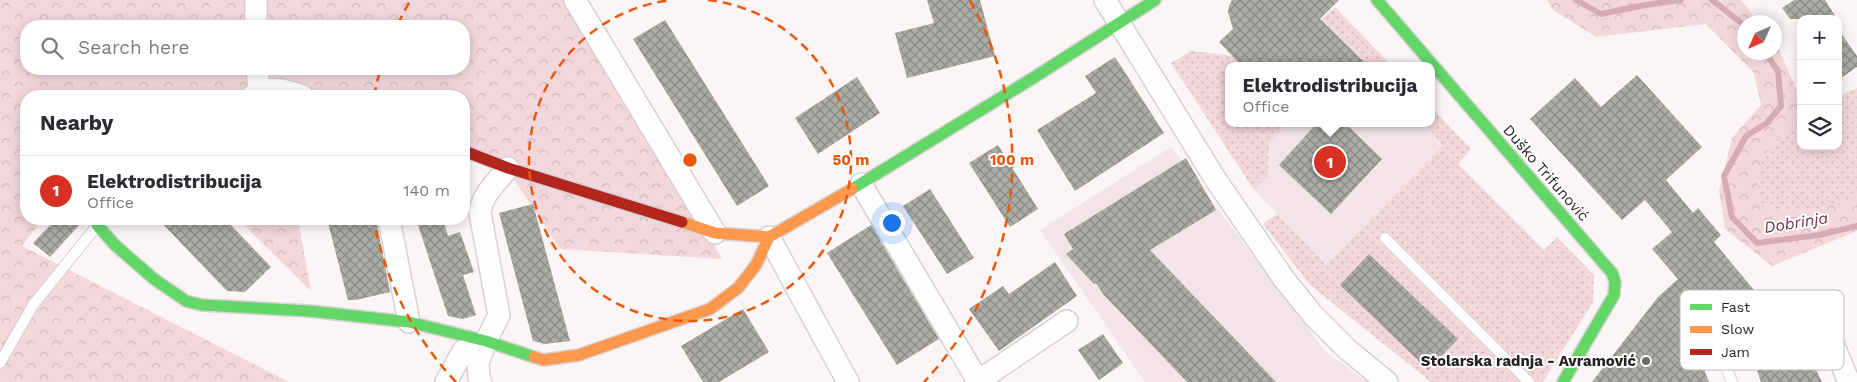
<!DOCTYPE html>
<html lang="en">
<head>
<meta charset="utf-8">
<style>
	body { margin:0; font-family:"Work Sans",sans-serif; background:#f2f2f3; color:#2b2b33 }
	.controls { position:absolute; right:15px; top:15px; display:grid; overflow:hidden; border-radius:10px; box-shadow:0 2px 12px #0003 }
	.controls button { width:45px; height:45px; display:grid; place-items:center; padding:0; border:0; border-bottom:1px solid #e1e1e2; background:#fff; color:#2b2b33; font:25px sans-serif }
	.compass { position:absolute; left:1737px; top:15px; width:45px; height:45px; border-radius:50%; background:#fff; box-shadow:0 2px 12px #0003; rotate:225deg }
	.you { position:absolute; left:891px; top:222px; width:18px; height:18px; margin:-12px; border:4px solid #fff; border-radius:50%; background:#1a73e8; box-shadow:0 0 0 8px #1a73e833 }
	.badge { display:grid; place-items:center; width:32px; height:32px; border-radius:50%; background:#d93025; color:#fff; font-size:16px; font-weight:700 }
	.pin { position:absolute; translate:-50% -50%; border:2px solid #fff; box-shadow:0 1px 5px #0006 }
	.popup { position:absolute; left:1225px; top:62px; width:210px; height:65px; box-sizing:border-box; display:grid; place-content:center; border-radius:10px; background:#fff; filter:drop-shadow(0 1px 4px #0005); font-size:16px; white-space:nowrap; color:#7c7c81 }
	.popup b { font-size:19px; color:#2b2b33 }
	.popup::after { content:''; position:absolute; left:50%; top:100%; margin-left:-10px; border:10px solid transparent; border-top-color:#fff }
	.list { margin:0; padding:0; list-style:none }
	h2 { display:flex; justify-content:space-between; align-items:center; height:65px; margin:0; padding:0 20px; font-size:21px }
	h2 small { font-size:16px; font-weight:400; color:#7c7c81 }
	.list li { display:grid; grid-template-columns:32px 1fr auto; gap:15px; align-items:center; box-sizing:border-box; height:70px; padding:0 20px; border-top:1px solid #e1e1e2 }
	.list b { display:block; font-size:19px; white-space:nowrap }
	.list p { margin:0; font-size:16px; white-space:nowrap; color:#7c7c81 }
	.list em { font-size:16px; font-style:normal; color:#7c7c81 }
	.icon { flex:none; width:28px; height:28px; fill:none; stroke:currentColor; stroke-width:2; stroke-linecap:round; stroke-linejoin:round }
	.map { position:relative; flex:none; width:1857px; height:382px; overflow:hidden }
	.search { position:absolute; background:#fff; box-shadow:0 2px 12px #0003; left:20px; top:20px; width:450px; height:55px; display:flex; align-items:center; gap:12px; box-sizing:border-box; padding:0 18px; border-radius:20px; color:#7c7c81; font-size:19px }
	.panel { position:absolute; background:#fff; box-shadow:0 2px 12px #0003; left:20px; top:90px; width:450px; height:135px; border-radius:20px }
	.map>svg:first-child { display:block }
	.built { fill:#f2e4e7 }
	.grass { fill:url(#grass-dots) }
	.forest { fill:url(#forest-crowns); fill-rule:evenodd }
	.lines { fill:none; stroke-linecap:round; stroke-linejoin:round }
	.stream { stroke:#d7abb4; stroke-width:6 }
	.building { fill:url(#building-cross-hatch) }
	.lane-casing { stroke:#d6d1d2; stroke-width:12 }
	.street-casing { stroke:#d6d1d2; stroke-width:24 }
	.fast-casing { stroke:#d6d1d2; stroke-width:14 }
	.slow-casing { stroke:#d6d1d2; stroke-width:14 }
	.jam-casing { stroke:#d6d1d2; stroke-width:14 }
	.lane { stroke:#fffefe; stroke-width:10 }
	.street { stroke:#fffefe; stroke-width:21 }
	.fast { stroke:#63d668; stroke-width:11 }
	.slow { stroke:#ff974d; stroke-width:11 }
	.jam { stroke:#b3261e; stroke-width:11 }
	.ring { fill:none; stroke:#e8590c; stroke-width:2.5; stroke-dasharray:9 6 }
	.poi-dot { fill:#706a6b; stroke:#fff; stroke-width:2 }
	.labels { text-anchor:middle; stroke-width:4; stroke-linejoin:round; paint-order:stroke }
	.street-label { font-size:15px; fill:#241f20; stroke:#fff }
	.poi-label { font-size:15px; font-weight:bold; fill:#241f20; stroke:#fff; text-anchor:end }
	.water-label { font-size:16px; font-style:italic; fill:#752c40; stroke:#fff }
	.key { fill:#fff; stroke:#bdbcbc; stroke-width:1 }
	.key-label { font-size:14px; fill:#241f20 }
	.centre { fill:#e8590c; stroke:#fff; stroke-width:2.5 }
	.ring-label { font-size:15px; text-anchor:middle; font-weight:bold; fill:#e8590c; stroke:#fff; stroke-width:4; stroke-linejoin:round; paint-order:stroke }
</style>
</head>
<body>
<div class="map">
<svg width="1857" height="382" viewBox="0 0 1857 382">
	<defs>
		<pattern id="grass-dots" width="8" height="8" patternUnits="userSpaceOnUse" patternTransform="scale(1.25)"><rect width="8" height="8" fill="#f3d7dc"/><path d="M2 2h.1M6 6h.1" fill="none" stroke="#d0b8bc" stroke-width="1.8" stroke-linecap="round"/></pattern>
		<pattern id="forest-crowns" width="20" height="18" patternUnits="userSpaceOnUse" patternTransform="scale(1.25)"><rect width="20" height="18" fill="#f3d7dc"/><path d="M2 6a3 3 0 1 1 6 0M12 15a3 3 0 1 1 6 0" fill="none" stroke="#d0b8bc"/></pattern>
		<pattern id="building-cross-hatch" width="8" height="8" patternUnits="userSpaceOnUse" patternTransform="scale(1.25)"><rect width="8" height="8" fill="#abaca4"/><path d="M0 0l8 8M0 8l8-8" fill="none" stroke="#8b8b85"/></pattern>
	</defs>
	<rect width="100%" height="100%" fill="#fcf5f6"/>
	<path class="built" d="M1286,123H1424L1443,146L1543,382H1431L1325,265L1254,190L1268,177L1269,143Z
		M1171,147L1326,352L1368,382H1145L1040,230Z"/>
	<path class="grass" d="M1335,7L1392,66H1368L1321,20Z
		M1191,51L1261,59L1269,66H1229V123H1287L1269,143L1268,177L1254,190L1171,63Z
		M1857,88V193L1820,209L1789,213L1759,202L1757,180L1761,158L1801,118V146H1838V97Z
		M1431,107L1471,149L1458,164L1544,250L1557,237L1594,275L1593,302L1543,382H1431L1310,285L1263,224L1277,214L1326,265L1443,146L1424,123H1431Z"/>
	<path class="forest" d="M0,0H586L722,259L560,249L499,157L464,144V96H329L308,89L306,96H26V219H43L22,246L289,382H0ZM26,26H464V69H26Z
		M1547,0H1741L1758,22H1744V52H1774L1775,43L1778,47L1801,100V118L1761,158L1757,180L1759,202L1789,213L1820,209L1857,193V231L1772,266L1725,229L1719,190L1732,138L1761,105L1754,73L1706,24L1596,37L1552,9Z
		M238,219H298L311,291Z"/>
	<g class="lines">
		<path class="stream" d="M1576,0L1601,14L1645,5L1681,0
			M1712,0L1744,25
			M1765,52L1778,71L1781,106L1767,123L1746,136L1724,176L1732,217L1757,243L1819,235L1857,226"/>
	</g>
	<path class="building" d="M927,0H980L995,56L907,78L895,33L934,23Z
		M1232,0H1339L1320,19L1368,66H1242L1219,42L1233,29L1228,12L1229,6Z
		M1794,0H1825L1837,19H1790L1782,8Z
		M665,20L769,186L737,206L633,39Z
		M1838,29L1857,56V67L1838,80Z
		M1115,57L1164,133L1075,191L1037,130L1096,93L1085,76Z
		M1637,75L1702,147L1666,180L1693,213L1698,208L1721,235L1714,242L1754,290L1724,316L1733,340L1697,352L1709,382H1592L1658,297L1678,279L1652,249L1672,232L1645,200L1622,220L1530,119L1575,78L1601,107Z
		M857,77L880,113L818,154L795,118Z
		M1317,123H1345L1382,159L1331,214L1279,165Z
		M998,145L1038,209L1010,227L969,163Z
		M1186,158L1216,210L1150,250L1276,382H1187L1103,294L1096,283L1094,284L1066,254L1073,249L1064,234Z
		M930,189L974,258L947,274L903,206Z
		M533,204L570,341L545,344L533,341L499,213Z
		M56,219H83L82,222L50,257L33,243Z
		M158,219H225L271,267L245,292L227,291Z
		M327,219H376L390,292L356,300H348Z
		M416,219H443L448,236L460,232L474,272L463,275L476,315L463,319L448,316Z
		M871,225L939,339L897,365L827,253Z
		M1369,254L1458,339L1428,370L1340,285Z
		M1055,262L1077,296L999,351L969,309L1003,286L1009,294Z
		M743,309L769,352L719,382H703L681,346Z
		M1807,324L1817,355L1810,357L1822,382H1761L1747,341L1765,335L1766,337Z
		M1103,334L1123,363L1099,380L1078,350Z"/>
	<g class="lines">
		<defs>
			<path id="lane" d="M1385,238L1529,382
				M0,363L33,305L96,227
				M1726,366L1732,382"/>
			<path id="street" d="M575,0L715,233
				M1105,0L1216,180L1284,279L1313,315L1348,350L1387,382
				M256,26V0
				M257,69L259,92
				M252,96C270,85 284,90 303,96
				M861,184L978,381
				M389,219L409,322
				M769,237L848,382
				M1833,344L1849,382
				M446,382L463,351L486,341
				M481,382L479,378L478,363L486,341L499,315L480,213C482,194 497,182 508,168
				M977,382L1067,321"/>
			<path id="fast" d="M1377,0L1612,273L1615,282L1614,295L1563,382
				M852,189L1033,78L1155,0
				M103,219L97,225L115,245L154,279L186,301L202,305L309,311L409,322L486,341L534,357"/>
			<path id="slow" d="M682,222L715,233L769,237L852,189
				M534,357L544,360L579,355L710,309L738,288L756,265L769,237"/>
			<path id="jam" d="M464,151L508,168L682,222"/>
		</defs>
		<use href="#lane" class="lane-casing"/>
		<use href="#street" class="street-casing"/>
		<use href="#fast" class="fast-casing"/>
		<use href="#slow" class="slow-casing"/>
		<use href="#jam" class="jam-casing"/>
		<use href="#lane" class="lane"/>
		<use href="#street" class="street"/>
		<use href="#fast" class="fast"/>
		<use href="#slow" class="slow"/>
		<use href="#jam" class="jam"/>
	</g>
	<g class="ring">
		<path d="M708 0A161 161 0 1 1 672 0"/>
		<path d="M456 382A322 322 0 0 1 374 221M374 96A322 322 0 0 1 380 71M398 24A322 322 0 0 1 410 1M970 1A322 322 0 0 1 924 382"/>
	</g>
	<circle class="poi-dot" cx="1646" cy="361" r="5"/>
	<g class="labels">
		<g class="street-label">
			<text transform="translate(1546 173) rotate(49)" y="5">Duško Trifunović</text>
		</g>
		<g class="poi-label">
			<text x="1636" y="366">Stolarska radnja - Avramović</text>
		</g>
		<g class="water-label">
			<text transform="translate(1796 222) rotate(-9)" y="6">Dobrinja</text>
		</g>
	</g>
	<rect x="1680" y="290" width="164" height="80" rx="8" class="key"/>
	<rect x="1690" y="304" width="22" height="6" fill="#63d668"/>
	<rect x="1690" y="326" width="22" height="7" fill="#ff974d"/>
	<rect x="1690" y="349" width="22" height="6" fill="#b3261e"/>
	<g class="key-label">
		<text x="1721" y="312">Fast</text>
		<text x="1721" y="334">Slow</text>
		<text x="1721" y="357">Jam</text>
	</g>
	<circle cx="690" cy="160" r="8" class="centre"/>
	<g class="ring-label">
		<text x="851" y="165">50 m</text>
		<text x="1012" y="165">100 m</text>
	</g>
</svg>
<div class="controls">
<button>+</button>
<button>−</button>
<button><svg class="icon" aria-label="layers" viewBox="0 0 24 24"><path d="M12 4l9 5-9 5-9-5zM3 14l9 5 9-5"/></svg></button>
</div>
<svg class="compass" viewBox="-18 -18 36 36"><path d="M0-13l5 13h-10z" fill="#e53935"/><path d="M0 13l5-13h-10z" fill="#7c7c81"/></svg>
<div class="you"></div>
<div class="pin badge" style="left:1330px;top:162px">1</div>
<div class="popup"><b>Elektrodistribucija</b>Office</div>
<div class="search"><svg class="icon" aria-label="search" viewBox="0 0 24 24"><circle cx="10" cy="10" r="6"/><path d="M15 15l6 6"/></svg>Search here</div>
<section class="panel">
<h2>Nearby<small></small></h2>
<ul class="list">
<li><span class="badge">1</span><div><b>Elektrodistribucija</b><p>Office</p></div><em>140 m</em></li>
</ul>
</section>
</div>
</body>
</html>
